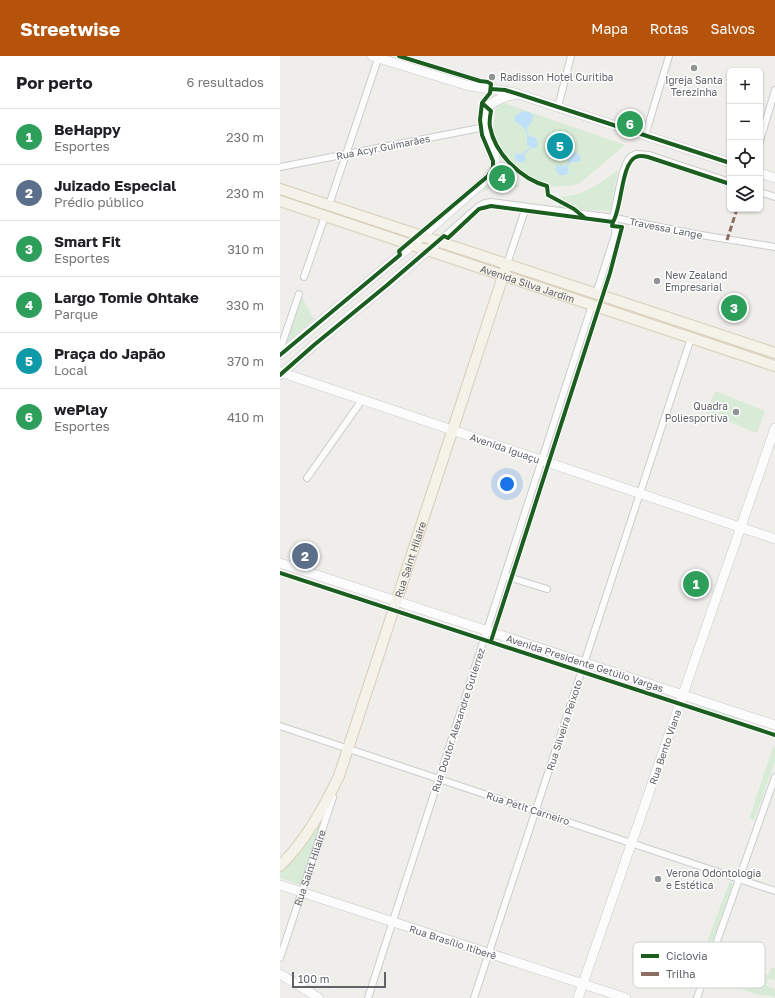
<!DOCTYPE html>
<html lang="pt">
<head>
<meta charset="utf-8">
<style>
	body { margin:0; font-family:"Golos Text",sans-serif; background:#f2f2f2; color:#202124 }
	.controls { position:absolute; right:12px; top:12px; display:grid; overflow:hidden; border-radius:6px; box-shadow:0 1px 3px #0004 }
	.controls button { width:36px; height:36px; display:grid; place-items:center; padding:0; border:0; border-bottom:1px solid #e0e0e0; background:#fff; color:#202124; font:20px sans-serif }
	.scale { position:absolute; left:12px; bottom:10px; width:94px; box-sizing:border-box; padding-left:4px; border:2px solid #5f6368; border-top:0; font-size:11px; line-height:14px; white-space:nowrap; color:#5f6368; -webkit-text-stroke:3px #fff; paint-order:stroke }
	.you { position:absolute; left:227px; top:428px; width:14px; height:14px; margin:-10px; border:3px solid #fff; border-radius:50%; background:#1a73e8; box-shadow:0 0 0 6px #1a73e833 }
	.badge { display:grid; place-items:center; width:26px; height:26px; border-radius:50%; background:#b45309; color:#fff; font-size:13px; font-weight:700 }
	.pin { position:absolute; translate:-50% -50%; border:2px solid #fff; box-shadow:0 1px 4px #0006 }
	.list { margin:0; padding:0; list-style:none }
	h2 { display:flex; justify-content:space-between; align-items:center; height:52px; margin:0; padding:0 16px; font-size:17px }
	h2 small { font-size:13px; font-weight:400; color:#757577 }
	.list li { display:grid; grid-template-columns:26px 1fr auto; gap:12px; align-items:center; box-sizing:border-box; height:56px; padding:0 16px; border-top:1px solid #e0e0e0 }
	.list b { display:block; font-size:15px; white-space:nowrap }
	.list p { margin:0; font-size:13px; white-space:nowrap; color:#757577 }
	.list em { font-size:13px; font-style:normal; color:#757577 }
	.icon { flex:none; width:22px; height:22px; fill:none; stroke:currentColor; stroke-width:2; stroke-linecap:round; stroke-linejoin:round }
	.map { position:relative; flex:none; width:495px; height:942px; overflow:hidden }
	header { display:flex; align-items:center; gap:24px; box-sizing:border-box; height:56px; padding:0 20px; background:#b45309; color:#fff }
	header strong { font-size:19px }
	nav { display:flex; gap:22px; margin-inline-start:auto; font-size:14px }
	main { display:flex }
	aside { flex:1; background:#fff }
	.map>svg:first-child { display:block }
	.green { fill:#d8ebd6 }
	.water { fill:#bfe0f9 }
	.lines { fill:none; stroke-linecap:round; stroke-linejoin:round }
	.street-casing { stroke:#cbcccc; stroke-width:8 }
	.secondary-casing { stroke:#cacacb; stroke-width:10 }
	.primary-casing { stroke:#d7ceb8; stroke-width:12 }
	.street { stroke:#fdfcfc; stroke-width:6 }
	.secondary { stroke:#fdfcfc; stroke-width:9 }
	.primary { stroke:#f4f2e9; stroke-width:10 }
	.quiet { stroke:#8d6e63; stroke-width:3; stroke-dasharray:6 3; stroke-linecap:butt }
	.cycleway-casing { stroke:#fff; stroke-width:6 }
	.cycleway { stroke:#1b5e20; stroke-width:4 }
	.poi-dot { fill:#919496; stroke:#fff; stroke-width:1.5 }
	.labels { text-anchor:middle; stroke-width:3; stroke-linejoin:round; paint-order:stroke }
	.poi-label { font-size:10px; fill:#5f6368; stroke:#fff; text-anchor:start }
	.street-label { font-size:10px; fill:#5f6368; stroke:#fff }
	.key { fill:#fff; stroke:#cfd0d2; stroke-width:1 }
	.key-label { font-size:11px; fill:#5f6368 }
</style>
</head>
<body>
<header>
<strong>Streetwise</strong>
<nav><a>Mapa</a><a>Rotas</a><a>Salvos</a></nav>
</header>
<main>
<aside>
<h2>Por perto<small>6 resultados</small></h2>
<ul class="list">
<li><span class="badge" style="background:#2e9e5b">1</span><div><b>BeHappy</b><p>Esportes</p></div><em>230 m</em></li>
<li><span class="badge" style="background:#5c6f8a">2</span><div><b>Juizado Especial</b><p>Prédio público</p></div><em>230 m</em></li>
<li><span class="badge" style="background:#2e9e5b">3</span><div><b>Smart Fit</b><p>Esportes</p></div><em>310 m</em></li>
<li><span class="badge" style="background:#2e9e5b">4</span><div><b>Largo Tomie Ohtake</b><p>Parque</p></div><em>330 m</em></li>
<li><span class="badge" style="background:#0f9aa8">5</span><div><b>Praça do Japão</b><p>Local</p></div><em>370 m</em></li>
<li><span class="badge" style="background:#2e9e5b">6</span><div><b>wePlay</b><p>Esportes</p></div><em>410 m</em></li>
</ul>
</aside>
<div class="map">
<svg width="495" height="942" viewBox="0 0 495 942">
	<rect width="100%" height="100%" fill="#efeeea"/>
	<path class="green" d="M224,47L345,89L300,127L291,130L263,131L248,124L233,113L223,104L213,80L215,54L218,48Z
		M221,114L240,131H220L202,135Z
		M338,114L330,155L278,152L280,141C305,139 319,128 338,114Z
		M21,240L34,263L6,288Z
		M435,335L485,355L477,377L426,357Z
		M418,648L458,660L457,665L456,666L418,655L415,654Z
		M495,690V705L474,765L470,762V760L493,691Z
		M41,766L21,829L0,822V817L21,795Z
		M451,826L453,828L430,892H428L426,889L449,827Z
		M476,908L485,913L484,917L486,919L488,918L491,912H495V924L488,923L486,928L487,930L495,933V941C489,939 482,940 476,938C469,937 463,933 457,931L456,928L474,931L478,930L475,927L476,920L472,918L471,910Z"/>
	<path class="water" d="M243,55L249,56L253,59L252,65L247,73L249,80L256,82L258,89L255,92H251L244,98L246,104L242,107L236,105L235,100L236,98L243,97L250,91L247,89C247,73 249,75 235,65L234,61Z
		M292,94L300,99L301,104L297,106H291L287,110L289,114L286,119H279L275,113L278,109L285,110L288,107L287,103L289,95Z"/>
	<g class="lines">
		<defs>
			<g id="street">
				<path d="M278,51L291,0"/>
				<path d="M365,80L389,0"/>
				<path d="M480,85L495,34"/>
				<path d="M0,111L205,71"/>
				<path d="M480,136L495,141"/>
				<path d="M49,149L99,0"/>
				<path d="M159,185L199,150L205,147L211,146L335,162L415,178L495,191"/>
				<path d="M227,208L246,151"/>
				<path d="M24,221L45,160"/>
				<path d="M316,238L335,179L336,170L333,162L342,119L346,108L350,101L356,98L369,99L450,126"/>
				<path d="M2,297L1,291L19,238"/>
				<path d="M27,422L82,344"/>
				<path d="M225,520L267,533"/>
				<path d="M0,670L495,835"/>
				<path id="s1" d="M0,902L53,741"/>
				<path d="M88,942L312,249"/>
				<path d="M194,942L411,282"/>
				<path d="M417,942L495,721"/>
			</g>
			<path id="secondary" d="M92,0L186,29C204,33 221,33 238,38L450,107
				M480,117L495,122
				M0,299L132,189L209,121C211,118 214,115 215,111C219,89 186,56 220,43C226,40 232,39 238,38
				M0,316L495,483
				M0,319L34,289L106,230L159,185
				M0,507L495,669
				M0,829L346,942
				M0,918L39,942
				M298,942L495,372"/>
			<g id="primary">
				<path d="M0,133L495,297"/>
				<path id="s2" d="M0,145L495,310"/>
				<path id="s3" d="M0,810C26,784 43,753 59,720L227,208"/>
			</g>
		</defs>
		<use href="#street" class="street-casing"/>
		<use href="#secondary" class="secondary-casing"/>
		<use href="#primary" class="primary-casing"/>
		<use href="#street" class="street"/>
		<use href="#secondary" class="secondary"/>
		<use href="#primary" class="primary"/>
		<path class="quiet" d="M447,184L457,153"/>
		<defs>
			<path id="cycleway" d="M211,33L225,34L238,38L450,107
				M202,47L211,55C210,60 209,66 210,71C215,98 241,123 267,130L268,139L294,153L305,162
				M0,299L120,199L119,195L208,120L213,111V105L202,79L200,64L202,47L210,37L211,28L208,26L200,25L119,0
				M0,319L34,289L106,230L164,180L168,182L199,153L211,150L333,166C342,152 341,107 356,101C360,99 364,100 368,101L450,128
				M0,517L495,679
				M211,585L330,217L342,171L332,170L333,166"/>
		</defs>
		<use href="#cycleway" class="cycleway-casing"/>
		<use href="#cycleway" class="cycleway"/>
	</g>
	<g class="poi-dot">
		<circle cx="414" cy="12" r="4"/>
		<circle cx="212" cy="21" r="4"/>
		<circle cx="377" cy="225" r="4"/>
		<circle cx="456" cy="356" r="4"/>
		<circle cx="378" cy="823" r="4"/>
	</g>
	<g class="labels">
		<g class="poi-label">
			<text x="220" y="25">Radisson Hotel Curitiba</text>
			<text x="414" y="28" text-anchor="middle">Igreja Santa<tspan x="414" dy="12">Terezinha</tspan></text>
			<text x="385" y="223">New Zealand<tspan x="385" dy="12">Empresarial</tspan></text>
			<text x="448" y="354" text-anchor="end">Quadra<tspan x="448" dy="12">Poliesportiva</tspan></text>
			<text x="386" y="821">Verona Odontologia<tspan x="386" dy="12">e Estética</tspan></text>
		</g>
		<g class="street-label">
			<text transform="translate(103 91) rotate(-11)" y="4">Rua Acyr Guimarães</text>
			<text transform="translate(386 172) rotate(11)" y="4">Travessa Lange</text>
			<text dy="4" stroke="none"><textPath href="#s2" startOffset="261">Avenida Silva Jardim</textPath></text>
			<text transform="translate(225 392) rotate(19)" y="4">Avenida Iguaçu</text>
			<text dy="4" stroke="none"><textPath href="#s3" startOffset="336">Rua Saint Hilaire</textPath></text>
			<text transform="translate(305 607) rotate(18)" y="4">Avenida Presidente Getúlio Vargas</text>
			<text transform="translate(178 664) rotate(-72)" y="4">Rua Doutor Alexandre Gutierrez</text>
			<text transform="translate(284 669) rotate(-72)" y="4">Rua Silveira Peixoto</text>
			<text transform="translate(385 691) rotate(-71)" y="4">Rua Bento Viana</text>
			<text transform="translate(248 752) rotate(18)" y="4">Rua Petit Carneiro</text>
			<text dy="4" stroke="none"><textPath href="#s1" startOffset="95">Rua Saint Hilaire</textPath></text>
			<text transform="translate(173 886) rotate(18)" y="4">Rua Brasílio Itiberê</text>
		</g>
	</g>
	<rect x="353" y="886" width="132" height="46" rx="6" class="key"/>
	<rect x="361" y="898" width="18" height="4" fill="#1b5e20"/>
	<rect x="361" y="916" width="18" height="4" fill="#8d6e63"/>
	<g class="key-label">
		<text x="386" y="904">Ciclovia</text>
		<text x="386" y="922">Trilha</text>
	</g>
</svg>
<div class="controls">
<button>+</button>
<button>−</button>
<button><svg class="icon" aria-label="locate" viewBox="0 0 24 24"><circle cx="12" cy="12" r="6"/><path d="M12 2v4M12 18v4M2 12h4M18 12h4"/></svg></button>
<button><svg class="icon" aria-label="layers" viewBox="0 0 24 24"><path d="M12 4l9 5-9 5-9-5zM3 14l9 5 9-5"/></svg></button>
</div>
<div class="scale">100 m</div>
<div class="you"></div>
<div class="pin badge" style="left:416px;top:528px;background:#2e9e5b">1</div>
<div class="pin badge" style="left:25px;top:500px;background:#5c6f8a">2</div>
<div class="pin badge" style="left:454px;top:252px;background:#2e9e5b">3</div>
<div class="pin badge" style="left:222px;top:122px;background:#2e9e5b">4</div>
<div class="pin badge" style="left:280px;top:90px;background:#0f9aa8">5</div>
<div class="pin badge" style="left:350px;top:68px;background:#2e9e5b">6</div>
</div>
</main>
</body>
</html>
